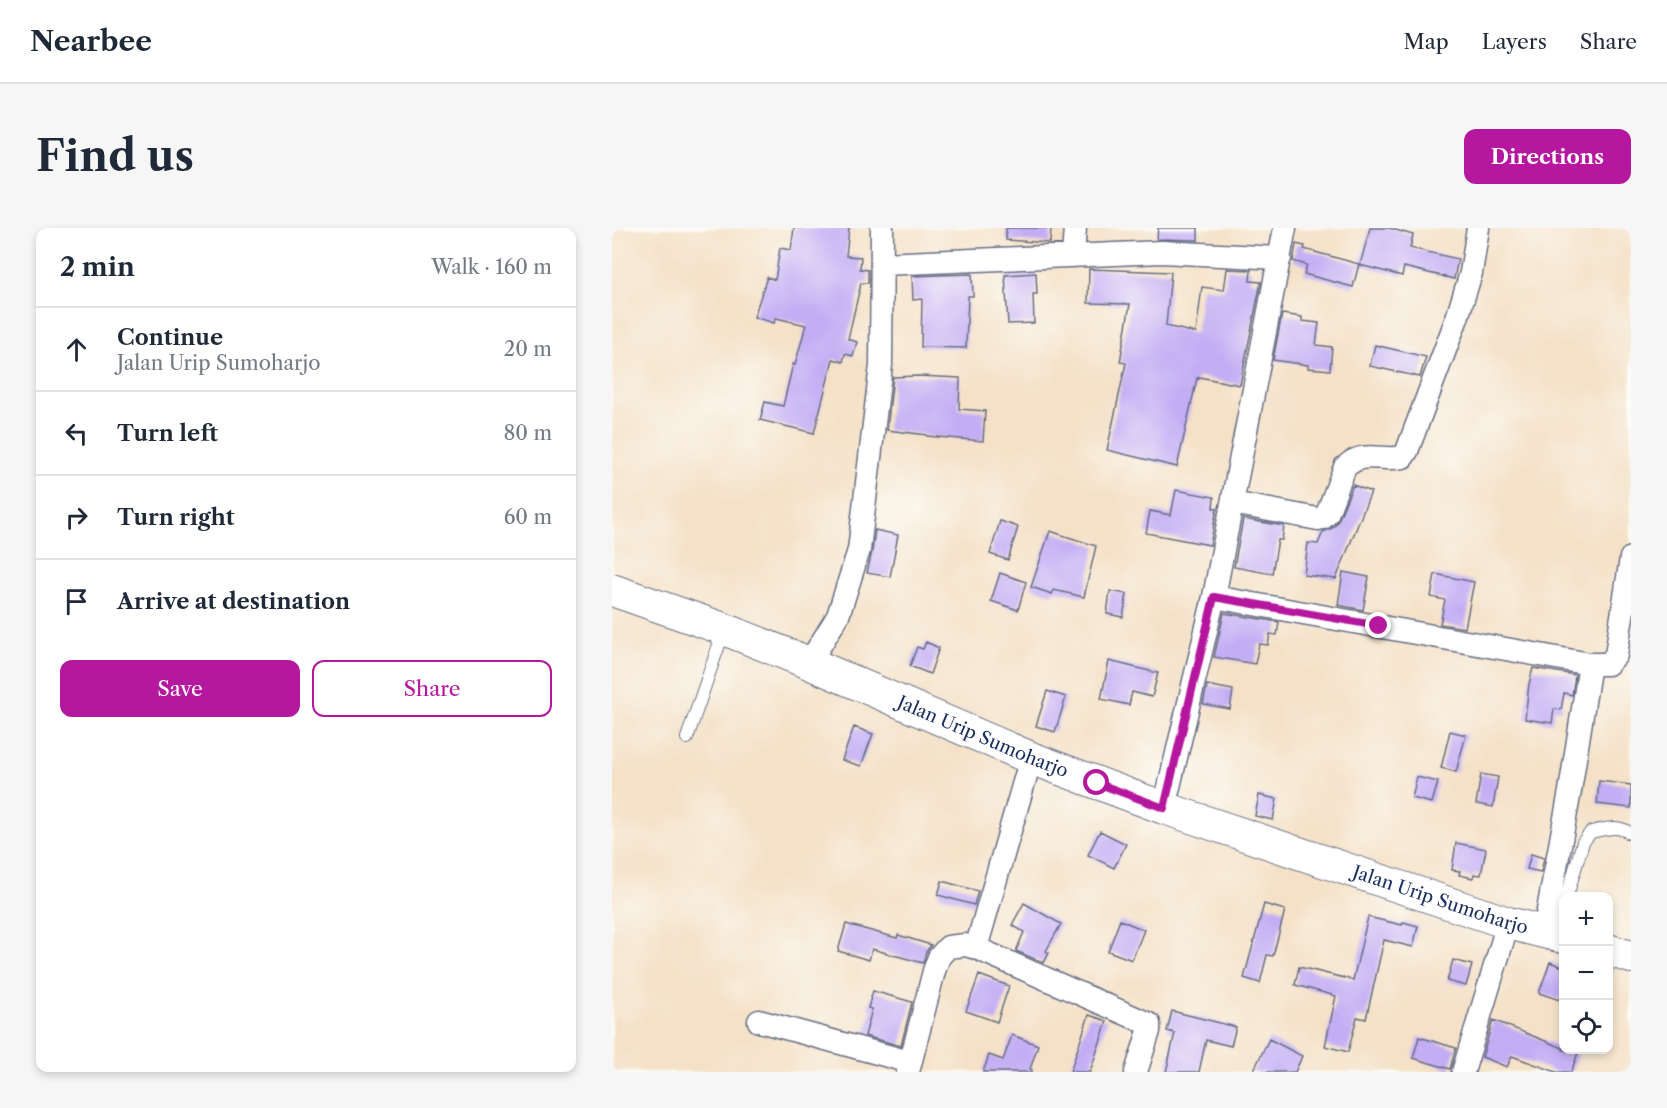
<!DOCTYPE html>
<html lang="en">
<head>
<meta charset="utf-8">
<style>
	body { margin:0; font-family:"Libre Caslon Text",serif; background:#f6f6f7; color:#1f2937 }
	.controls { position:absolute; right:18px; bottom:18px; display:grid; overflow:hidden; border-radius:12px; box-shadow:0 3px 9px #0003 }
	.controls button { width:54px; height:54px; display:grid; place-items:center; padding:0; border:0; border-bottom:2px solid #e0e1e3; background:#fff; color:#1f2937; font:30px sans-serif }
	.stop { position:absolute; width:18px; height:18px; margin:-14px; border:4px solid #b5179e; border-radius:50%; background:#fff }
	.stop.end { background:#b5179e; border-color:#fff; box-shadow:0 2px 6px #0008 }
	.list { margin:0; padding:0; list-style:none }
	h2 { display:flex; justify-content:space-between; align-items:center; height:78px; margin:0; padding:0 24px; font-size:26px }
	h2 small { font-size:20px; font-weight:400; color:#747a83 }
	.list li { display:grid; grid-template-columns:39px 1fr auto; gap:18px; align-items:center; box-sizing:border-box; height:84px; padding:0 24px; border-top:2px solid #e0e1e3 }
	.list b { display:block; font-size:22px; white-space:nowrap }
	.list p { margin:0; font-size:20px; white-space:nowrap; color:#747a83 }
	.list em { font-size:20px; font-style:normal; color:#747a83 }
	.actions { display:flex; gap:12px; padding:18px 24px }
	.actions a { flex:1; padding:14px 0; border:2px solid #b5179e; border-radius:12px; text-align:center; font-size:21px; color:#b5179e }
	.actions .main { background:#b5179e; color:#fff }
	.icon { flex:none; width:33px; height:33px; fill:none; stroke:currentColor; stroke-width:2; stroke-linecap:round; stroke-linejoin:round }
	.map { position:relative; flex:none; width:1019px; height:844px; overflow:hidden; border-radius:12px }
	header { display:flex; align-items:center; gap:36px; box-sizing:border-box; height:84px; padding:0 30px; background:#fff; border-bottom:2px solid #e0e1e3 }
	header strong { font-size:28px }
	nav { display:flex; gap:33px; margin-inline-start:auto; font-size:21px }
	.intro { display:flex; align-items:center; justify-content:space-between; box-sizing:border-box; height:144px; padding:0 36px }
	h1 { margin:0; font-size:42px }
	.button { padding:15px 27px; border-radius:12px; background:#b5179e; color:#fff; font-size:21px; font-weight:700 }
	main { display:flex; gap:36px; padding:0 36px }
	aside { flex:1; background:#fff; border-radius:12px; box-shadow:0 3px 9px #0003 }
	.map>svg:first-child { display:block }
	.building { fill:#c3adf4 }
	.lines { fill:none; stroke-linecap:round; stroke-linejoin:round }
	.service-casing { stroke:#676d83; stroke-width:14 }
	.minor-casing { stroke:#676d83; stroke-width:25 }
	.secondary-casing { stroke:#676d83; stroke-width:34 }
	.service { stroke:#fff; stroke-width:12 }
	.minor { stroke:#fff; stroke-width:22 }
	.secondary { stroke:#fff; stroke-width:32 }
	.route { stroke:#b5179e; stroke-width:8 }
	.labels { text-anchor:middle; stroke-width:4.5; stroke-linejoin:round; paint-order:stroke }
	.street-label { font-size:18px; fill:#1b2f5e; stroke:#fdfcf7 }
</style>
</head>
<body>
<header>
<strong>Nearbee</strong>
<nav><a>Map</a><a>Layers</a><a>Share</a></nav>
</header>
<div class="intro"><h1>Find us</h1><a class="button">Directions</a></div>
<main>
<aside>
<h2>2 min<small>Walk · 160 m</small></h2>
<ul class="list">
<li><svg class="icon" aria-label="ahead" viewBox="0 0 24 24"><path d="M12 20V5M6 11l6-6 6 6"/></svg><div><b>Continue</b><p>Jalan Urip Sumoharjo</p></div><em>20 m</em></li>
<li><svg class="icon" aria-label="left" viewBox="0 0 24 24"><path d="M17 20v-9H6M10 6l-5 5 5 5"/></svg><div><b>Turn left</b></div><em>80 m</em></li>
<li><svg class="icon" aria-label="right" viewBox="0 0 24 24"><path d="M7 20v-9h11M14 6l5 5-5 5"/></svg><div><b>Turn right</b></div><em>60 m</em></li>
<li><svg class="icon" aria-label="arrive" viewBox="0 0 24 24"><path d="M6 21V4h12l-3 4 3 4H6"/></svg><div><b>Arrive at destination</b></div></li>
</ul>
<div class="actions"><a class="main">Save</a><a>Share</a></div>
</aside>
<div class="map">
<svg width="1019" height="844" viewBox="0 0 1019 844">
	<rect width="100%" height="100%" fill="#fdfcf7"/>
	<filter id="ink" filterUnits="userSpaceOnUse"><feTurbulence type="fractalNoise" baseFrequency=".0167" numOctaves="2"/><feDisplacementMap in="SourceGraphic" scale="12" xChannelSelector="R" yChannelSelector="G"/><feConvolveMatrix kernelMatrix="1 2 1 2 8 2 1 2 1" color-interpolation-filters="sRGB"/></filter>
	<filter id="wash" filterUnits="userSpaceOnUse"><feTurbulence type="fractalNoise" baseFrequency=".008" numOctaves="4" result="noise"/><feDisplacementMap in="SourceGraphic" scale="24" xChannelSelector="R" yChannelSelector="G"/><feGaussianBlur stdDeviation="1.35" result="paint"/><feColorMatrix in="noise" values="0 0 0 0 0 0 0 0 0 0 0 0 0 0 0 0 0 1.4 0 .05"/><feComposite in="paint" operator="in"/></filter>
	<g filter="url(#wash)">
		<rect width="100%" height="100%" fill="#f4e1c7"/>
		<g id="blocks">
			<path class="building" d="M182,0H237L234,28L249,29L248,41L256,42V55H249L236,111L245,114L241,128L233,126L231,134L221,131L202,205L148,192L153,174L171,178L181,136L183,137L194,97L164,90L162,95L142,89L155,49L163,52L168,20L179,22Z
				M394,0H439L438,15L394,12Z
				M546,0H586V12L545,11Z
				M758,0H777L801,7L798,20L846,31L842,51L792,39L790,48L748,37Z
				M684,16L693,18L692,21L747,36L741,59L692,46L695,37L681,33Z
				M477,41L559,44L554,98L584,105L590,59L612,62L615,41L639,42L638,53L649,54L628,157L587,149V151L585,150L565,239L495,222L514,135L508,134L518,76L476,75Z
				M424,45L425,66H421L422,95L396,96L393,47Z
				M360,46L361,68H356L354,120L309,119L310,71L301,72L300,48Z
				M670,86L690,89V93L707,95L704,117L720,119L718,142L696,140V137L661,132Z
				M763,117L814,129L808,149L758,138Z
				M306,148L348,150L347,181L373,183L371,213L315,208V207L275,202L281,149Z
				M741,257L759,264L724,351L692,347L696,315L706,316L711,304L720,300L725,295Z
				M564,262L602,269L601,280H605L598,317L534,305L538,283L559,287Z
				M631,291L672,298L670,312H666L660,346L622,339Z
				M388,293L406,299L396,332L378,326Z
				M263,302L286,307L278,349L255,345L260,324Z
				M438,303L484,318L472,369L442,362L440,366L419,359Z
				M731,344L757,349L751,382L726,377Z
				M388,345L414,354L406,382L379,373Z
				M823,346L862,354L853,400L828,396L833,372L819,369Z
				M498,363L515,366L511,389L495,386Z
				M612,385L667,394L665,407L658,406L656,417L647,416L643,436L602,429Z
				M314,414L327,420L318,446L298,438L305,419L311,421Z
				M497,433L546,445L540,469L520,464L517,477L489,471Z
				M921,440L963,447L960,467L952,465L949,482L942,481L940,495L913,491L917,456Z
				M595,457L621,462L618,481L591,476Z
				M435,463L454,469L443,504L424,498Z
				M242,499L261,506L249,538L230,532Z
				M838,503L854,507L844,544L829,540Z
				M869,546L886,549L881,579L864,576Z
				M805,549L826,554L820,575L800,570Z
				M987,553L1019,557V580L985,576Z
				M647,567L665,571L661,592L643,588Z
				M488,603L514,616L502,640L476,627Z
				M844,615L874,621L869,647L862,646L861,650L847,647L848,643L840,642Z
				M919,626L932,630L929,644L915,641Z
				M330,653L366,663L362,677L326,667Z
				M412,675L449,696L434,723L437,725L432,735L404,723L412,704L400,697Z
				M652,676L673,682L661,728L655,727L648,755L632,750Z
				M756,689L790,697L791,694L806,698L801,719L772,712L754,791L745,789L736,824L713,818L724,768L683,757L687,739L741,752Z
				M508,692L532,702L520,732L496,723Z
				M234,696L285,710L286,707L319,717L314,724L311,735L260,721L257,732L226,723Z
				M841,732L860,737L854,758L835,753Z
				M938,734L951,739V763L948,772L927,765Z
				M367,747L397,758L385,794L354,783Z
				M261,763L300,774L289,818L253,808L260,781L256,780Z
				M560,783L624,799L619,818L594,812L587,844H554L563,805L555,803Z
				M477,787L495,793L478,844H458Z
				M881,792L951,820V822L966,825L959,844H944L900,828L895,839L870,829Z
				M400,807L426,817L418,841L420,842V844H371L377,827L391,832Z
				M807,809L844,820L838,841L801,830Z
				M657,811L690,828L683,844H641Z"/>
		</g>
	</g>
	<g filter="url(#ink)">
		<use href="#blocks" fill-opacity="0" stroke="#676d83" stroke-width="1.5"/>
		<g class="lines">
			<defs>
				<path id="service" d="M75,510L112,402
					M955,668L971,614L979,604C993,601 1007,596 1019,606
					M945,706L951,682"/>
				<path id="minor" d="M461,28L463,0
					M270,36L550,24L668,30
					M620,275L706,291L711,290L715,286L733,239C753,221 769,234 791,229L795,223L845,90L859,45L866,0
					M602,369L978,436H996L1004,427L1019,330
					M197,435L226,388L247,322L269,137L270,0
					M552,580L602,369L673,0
					M932,704L958,563L978,436
					M364,720L537,796V803L524,844
					M147,793L298,834
					M296,844L322,743L327,729L336,719L353,717L364,720L419,530
					M851,844L896,695"/>
				<g id="secondary">
					<path id="s1" d="M0,362L112,401L197,435L419,530L552,580L896,695L951,709"/>
					<path d="M996,722L1019,729"/>
				</g>
			</defs>
			<use href="#service" class="service-casing"/>
			<use href="#minor" class="minor-casing"/>
			<use href="#secondary" class="secondary-casing"/>
			<use href="#service" class="service"/>
			<use href="#minor" class="minor"/>
			<use href="#secondary" class="secondary"/>
		</g>
	</g>
	<g class="lines" filter="url(#ink)">
		<path class="route" d="M485,555L552,580L602,369L767,398"/>
	</g>
	<g class="labels">
		<g class="street-label">
			<text dy="6" stroke="none"><textPath href="#s1" startOffset="399">Jalan Urip Sumoharjo</textPath></text>
			<text dy="6" stroke="none"><textPath href="#s1" startOffset="885">Jalan Urip Sumoharjo</textPath></text>
		</g>
	</g>
</svg>
<div class="controls">
<button>+</button>
<button>−</button>
<button><svg class="icon" aria-label="locate" viewBox="0 0 24 24"><circle cx="12" cy="12" r="6"/><path d="M12 2v4M12 18v4M2 12h4M18 12h4"/></svg></button>
</div>
<div class="stop" style="left:485px;top:555px"></div>
<div class="stop end" style="left:767px;top:398px"></div>
</div>
</main>
</body>
</html>
